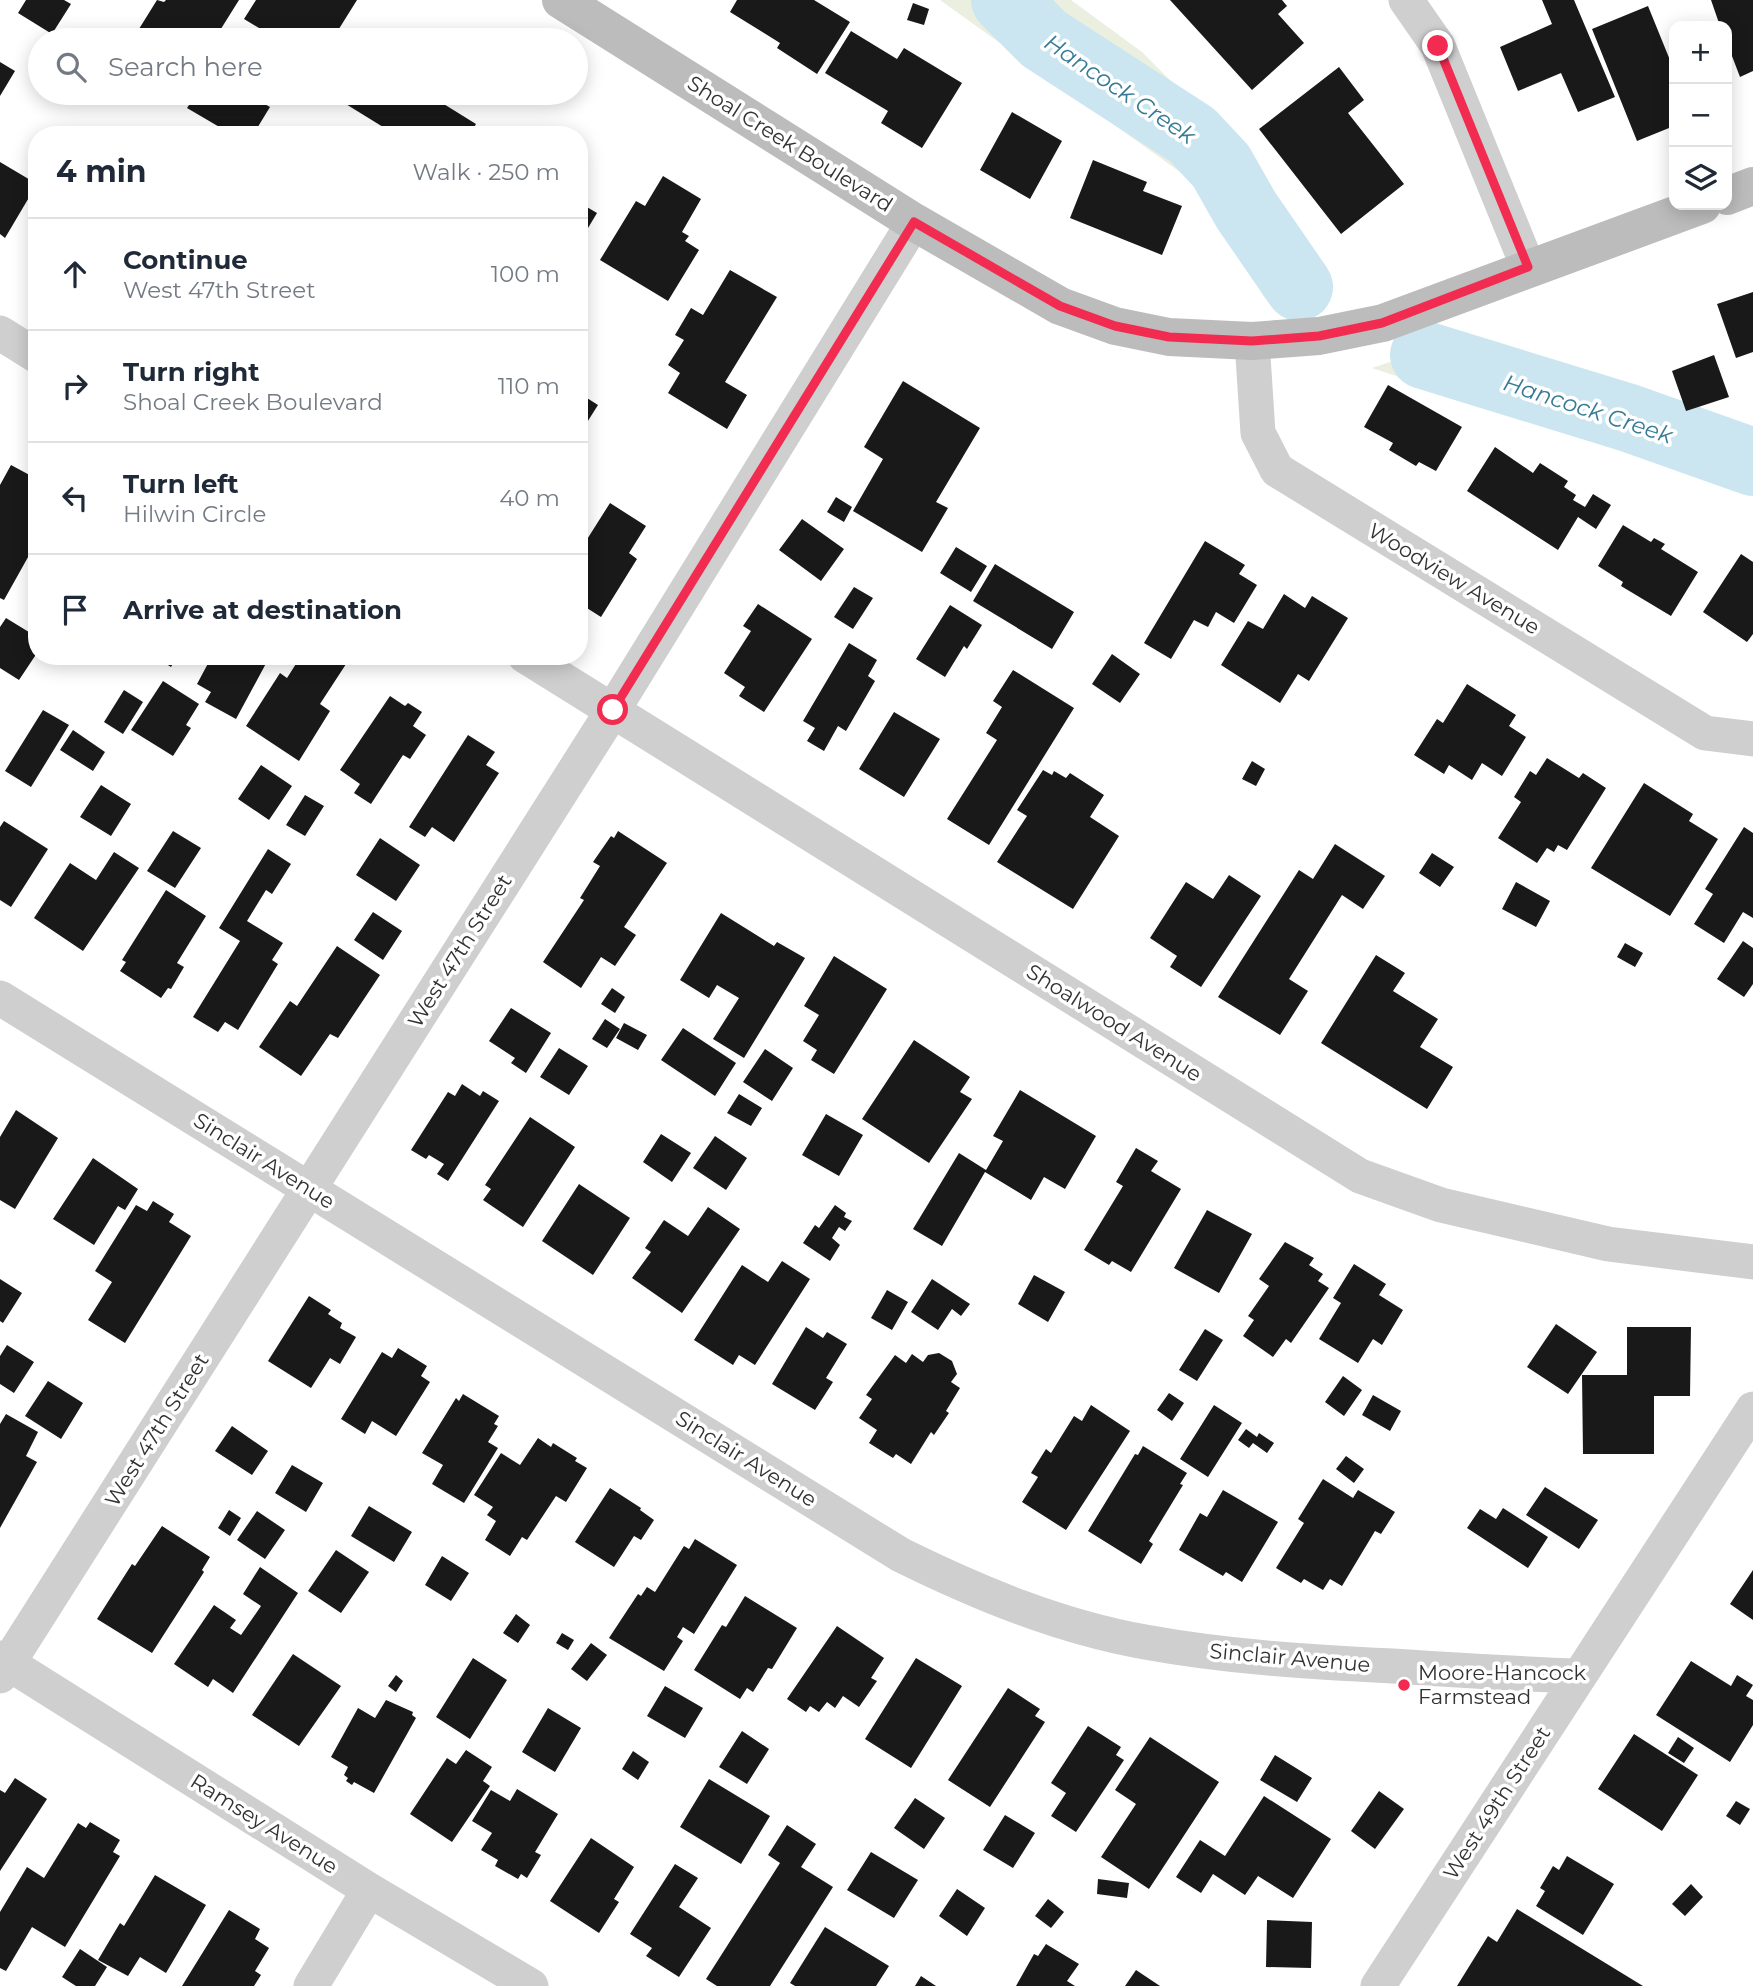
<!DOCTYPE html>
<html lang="en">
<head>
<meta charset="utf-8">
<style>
	body { margin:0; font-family:Montserrat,sans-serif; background:#f2f2f3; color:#1f2937 }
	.controls { position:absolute; right:21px; top:21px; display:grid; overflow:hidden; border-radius:14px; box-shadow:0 4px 18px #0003 }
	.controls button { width:63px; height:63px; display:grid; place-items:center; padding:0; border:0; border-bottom:2px solid #e0e1e3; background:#fff; color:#1f2937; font:35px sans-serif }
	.stop { position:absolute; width:21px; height:21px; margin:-16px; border:5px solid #f22b50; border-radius:50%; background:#fff }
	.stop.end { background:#f22b50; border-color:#fff; box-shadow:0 2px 7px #0008 }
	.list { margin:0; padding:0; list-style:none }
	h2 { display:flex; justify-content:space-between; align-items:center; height:91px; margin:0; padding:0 28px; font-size:30px }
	h2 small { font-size:23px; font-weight:400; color:#747a83 }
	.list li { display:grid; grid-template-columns:46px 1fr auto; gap:21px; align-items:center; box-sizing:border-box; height:112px; padding:0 28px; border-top:2px solid #e0e1e3 }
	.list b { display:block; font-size:26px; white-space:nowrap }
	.list p { margin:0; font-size:23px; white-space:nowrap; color:#747a83 }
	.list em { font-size:23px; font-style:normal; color:#747a83 }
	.icon { flex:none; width:38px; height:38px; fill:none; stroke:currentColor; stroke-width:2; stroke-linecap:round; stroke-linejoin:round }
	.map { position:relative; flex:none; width:1753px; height:1986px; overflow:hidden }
	.search { position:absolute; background:#fff; box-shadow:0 4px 18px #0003; left:28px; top:28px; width:560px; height:77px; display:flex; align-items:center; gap:18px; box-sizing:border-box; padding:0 24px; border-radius:38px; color:#747a83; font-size:26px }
	.panel { position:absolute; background:#fff; box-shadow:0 4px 18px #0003; left:28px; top:126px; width:560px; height:539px; border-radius:28px }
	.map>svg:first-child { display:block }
	.green { fill:#eaefe0 }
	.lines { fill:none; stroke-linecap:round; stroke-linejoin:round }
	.river { stroke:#cbe6f0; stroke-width:68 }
	.building { fill:#191919 }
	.street { stroke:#cfcfcf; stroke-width:35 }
	.secondary { stroke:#bcbcbc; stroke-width:38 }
	.route { stroke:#f22b50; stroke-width:9 }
	.poi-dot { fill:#f22b50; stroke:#fff; stroke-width:2.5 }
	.labels { text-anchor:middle; stroke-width:7; stroke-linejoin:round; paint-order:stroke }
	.street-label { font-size:21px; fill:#323232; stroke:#fff }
	.poi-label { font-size:21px; fill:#323232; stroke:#fff; text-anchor:start }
	.water-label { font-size:23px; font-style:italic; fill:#367a95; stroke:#fff }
</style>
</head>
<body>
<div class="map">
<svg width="1753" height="1986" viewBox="0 0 1753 1986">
	<rect width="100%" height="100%" fill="#fff"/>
	<path class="green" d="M940,0H1071L1142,52L1254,164L1325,273L1265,298L1194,182Z
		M1468,336L1544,370L1753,430V495L1372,368Z"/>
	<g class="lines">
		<path class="river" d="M1005,0L1044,39L1192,135L1221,166L1246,210L1299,287
			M1424,355L1629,418L1753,462"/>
	</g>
	<path class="building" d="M26,0H64L71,4L52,34L18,13Z
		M157,0L164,2L166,0H239L214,40H139L134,37Z
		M256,0H357L332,40H279L244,19Z
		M737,0H814L850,22L817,74L777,48L780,43L730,12Z
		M1170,0H1282L1287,6L1278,14L1304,43L1252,90Z
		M1542,0H1574L1615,97L1578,112L1561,73L1518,91L1500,47L1552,24Z
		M1711,0H1753V71L1740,77L1727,43V26H1720Z
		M913,3L929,9L924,25L907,20Z
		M1648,6L1674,70V126L1637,141L1592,29Z
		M851,31L897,59L904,48L962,83L922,148L881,123L888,111L825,73Z
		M0,62L15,71L0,96Z
		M1339,67L1364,100L1348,113L1404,184L1341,234L1259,129Z
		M197,93H245L270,107L253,135H233L187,108Z
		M328,93H398L415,103L422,93H426L476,124L469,135H396Z
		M1012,112L1062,141L1030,199L980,170Z
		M117,126L130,135H112Z
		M1093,160L1147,182L1143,191L1182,206L1162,255L1070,218Z
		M0,162L37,184L5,238L0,234Z
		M663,176L701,199L682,232L689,236L685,241L699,250L668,301L600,260L636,201L645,206Z
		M579,193L584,196L580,203L597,213L579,243Z
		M730,270L777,297L725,382L747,395L727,429L668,393L680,373L668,365L684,340L675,335L691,308L703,315Z
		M1753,292V352L1736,358L1717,304Z
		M1714,355L1729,397L1686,411L1672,371Z
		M903,381L980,428L936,502L948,508L922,552L853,511L883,459L864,447Z
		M1388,385L1462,427L1436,471L1419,462L1416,466L1389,450L1393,443L1364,427Z
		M579,393L598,405L579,435Z
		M1495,447L1533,473L1540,463L1568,481L1564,487L1576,495L1573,500L1585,507L1593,494L1611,505L1596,529L1578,517L1558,550L1467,491Z
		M11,465L37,479V552L32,550L4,600L0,598V485Z
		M836,497L852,507L844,522L827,512Z
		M610,503L646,526L629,553L637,559L601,617L579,603V552Z
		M802,519L844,549L821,581L779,550Z
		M1623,525L1651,542L1654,538L1665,544L1661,549L1698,572L1671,616L1621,586L1623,582L1598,566Z
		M1205,541L1245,565L1239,574L1257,585L1234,623L1216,612L1208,627L1194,620L1171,659L1144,643Z
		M956,547L987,566L971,592L940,573Z
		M1741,554L1753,562V634L1747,642L1703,612Z
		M995,564L1074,612L1052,649L973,601Z
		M854,587L873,598L853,629L834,617Z
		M1284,594L1305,608L1312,596L1348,618L1309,681L1298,674L1280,703L1221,665L1248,621L1263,629Z
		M758,604L812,639L764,712L739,696L745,687L724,673L751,631L743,626Z
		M950,605L982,625L967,649L964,646L945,677L916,659Z
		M6,618L37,637V653L19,680L0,668V627Z
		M849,643L877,660L868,676L875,681L846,731L838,726L824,751L807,741L815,728L803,721Z
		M1112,654L1140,674L1120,703L1092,684Z
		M154,656H177L171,667Z
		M212,656H270L236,719L205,702L211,692L197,684Z
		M301,656H341L348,661L320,704L330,711L299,761L246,726L280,673L287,678Z
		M1013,670L1074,708L989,845L947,819L997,740L986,733L1002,707L993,701Z
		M163,681L199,704L186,725L191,728L173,756L131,730Z
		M1467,684L1516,715L1509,726L1526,737L1502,776L1482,763L1472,780L1449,765L1444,774L1414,755L1437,719L1443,723Z
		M124,690L143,702L123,734L104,722Z
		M390,696L405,706L408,703L422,712L413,726L426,735L410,759L403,755L371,804L354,793L360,784L340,770Z
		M43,710L69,725L31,787L5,771Z
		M894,712L940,739L904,797L859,769Z
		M73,730L105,752L93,771L60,750Z
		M468,735L495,752L486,765L499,773L454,842L432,827L425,837L409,827Z
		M1547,758L1579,778L1583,773L1606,788L1567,850L1558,845L1554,852L1547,848L1537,863L1498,838L1521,802L1514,797L1530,771L1536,775Z
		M1252,761L1265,769L1256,786L1242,779Z
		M261,765L292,786L269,820L238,799Z
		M1043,770L1052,775L1054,771L1066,778L1070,773L1104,795L1090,817L1119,836L1073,909L997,862L1027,816L1017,810Z
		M1644,783L1693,814L1689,821L1718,839L1670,916L1591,868Z
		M101,785L131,804L111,836L80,817Z
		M305,795L324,806L305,836L286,825Z
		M4,821L48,849L11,907L0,900V827Z
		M1744,827L1753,833V918L1743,912L1724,943L1694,924L1713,894L1705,889Z
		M173,831L201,848L175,888L147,871Z
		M618,831L667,863L624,927L636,935L615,966L601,957L581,988L543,962L584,900L580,898L600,866L593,862L611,836L614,838Z
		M380,838L420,865L396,901L356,875Z
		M1335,844L1385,876L1363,909L1342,895L1289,979L1308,991L1280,1035L1218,997L1299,870L1313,879Z
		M268,849L291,864L272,894L266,890L247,921L283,943L272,960L278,964L238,1030L225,1022L218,1032L193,1017L240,941L219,928Z
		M114,852L139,868L83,951L34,918L70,863L96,880Z
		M1432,853L1454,867L1440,887L1419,873Z
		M1229,875L1261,896L1201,987L1170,967L1177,956L1150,938L1186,882L1213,899Z
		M1516,882L1550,901L1536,927L1502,909Z
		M166,890L206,916L177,963L184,967L171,989L168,988L161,998L120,971L126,962L122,960Z
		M373,912L402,931L383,960L354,940Z
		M721,913L774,946L777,942L805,958L744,1058L713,1039L739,998L717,985L709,998L680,980Z
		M1743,941L1753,948V984L1744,997L1717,979Z
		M1625,943L1643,953L1635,967L1617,957Z
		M337,946L380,975L338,1038L330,1034L301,1076L259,1047L290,1001L297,1006Z
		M1376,955L1405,973L1393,991L1438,1019L1420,1047L1453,1067L1427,1109L1321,1043Z
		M834,956L887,989L834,1074L811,1060L817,1050L803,1041L819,1015L804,1006Z
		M612,988L625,997L615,1013L601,1004Z
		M511,1008L551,1033L526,1073L511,1063L515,1058L489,1041Z
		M605,1019L620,1029L607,1048L592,1039Z
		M624,1023L647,1035L638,1050L616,1038Z
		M683,1028L736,1063L715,1096L661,1060Z
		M914,1040L970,1077L960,1092L972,1099L929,1163L862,1119Z
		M559,1048L588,1066L569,1095L540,1077Z
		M765,1049L793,1068L772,1101L743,1082Z
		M462,1084L480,1096L483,1091L499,1101L448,1181L437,1174L444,1164L429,1155L426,1159L411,1150L448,1092L455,1096Z
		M1020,1090L1096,1136L1065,1189L1044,1177L1031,1200L985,1172L942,1246L913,1229L959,1153L986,1170L1003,1141L993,1136Z
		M739,1094L762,1108L751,1126L727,1113Z
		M16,1110L58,1138L15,1209L0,1200V1137Z
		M826,1114L863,1135L839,1176L802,1155Z
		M530,1117L575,1147L523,1227L483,1200L491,1189L485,1185Z
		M661,1134L691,1153L672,1182L643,1162Z
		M715,1136L747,1158L726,1190L693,1168Z
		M1136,1148L1158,1161L1151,1171L1181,1189L1131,1272L1112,1261L1109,1265L1084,1250L1123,1186L1116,1182Z
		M93,1158L138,1189L125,1210L118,1206L94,1245L53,1219Z
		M579,1184L630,1218L593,1275L542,1241Z
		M153,1201L174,1214L169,1222L191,1236L125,1343L88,1320L112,1282L95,1271L136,1205L147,1211Z
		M835,1205L846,1213L844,1217L852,1221L845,1231L839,1227L832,1238L840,1245L830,1261L803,1243L815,1225L819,1228Z
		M708,1207L740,1229L682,1313L632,1278L651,1252L645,1248L664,1220L688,1236Z
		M1207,1210L1252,1234L1219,1293L1174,1268Z
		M1285,1242L1314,1258L1309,1265L1323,1274L1318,1281L1329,1288L1291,1343L1286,1339L1273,1357L1243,1336L1254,1320L1248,1316L1269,1286L1259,1279Z
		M782,1261L810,1279L755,1365L739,1355L733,1365L694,1340L742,1265L768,1282Z
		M1354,1264L1386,1284L1379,1295L1403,1310L1382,1345L1373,1339L1358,1363L1319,1339L1341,1303L1333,1298Z
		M1034,1275L1065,1292L1048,1322L1018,1304Z
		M0,1279L22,1293L3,1323L0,1321Z
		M932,1279L970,1304L961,1316L952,1309L938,1330L911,1312Z
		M887,1290L908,1302L892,1330L871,1318Z
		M309,1296L331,1310L328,1314L342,1323L340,1328L356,1337L340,1364L330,1358L311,1388L268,1361Z
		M1556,1324L1597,1352L1568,1394L1527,1367Z
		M806,1327L823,1338L827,1332L847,1344L826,1378L833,1382L815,1410L772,1384Z
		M1627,1327H1691L1690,1396H1654V1454H1583L1582,1375H1627Z
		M1205,1329L1223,1340L1197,1381L1179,1370Z
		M7,1345L34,1362L14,1393L0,1384V1356Z
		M398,1348L427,1366L421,1376L430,1382L396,1436L372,1421L365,1434L341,1419L382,1352L392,1358Z
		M939,1353L952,1361L957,1374L951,1382L960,1388L946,1411L949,1413L934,1435L931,1432L911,1464L896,1454L893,1458L869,1443L877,1430L859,1418L872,1399L866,1395L895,1355L906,1363L912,1354L923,1362L928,1355Z
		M1343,1376L1362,1390L1344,1416L1325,1402Z
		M48,1381L83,1403L61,1439L25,1416Z
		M1169,1393L1184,1403L1172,1421L1157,1410Z
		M463,1394L499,1416L494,1424L498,1426L488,1442L498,1448L464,1503L432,1484L443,1465L422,1453L456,1398L459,1401Z
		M1373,1395L1401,1411L1390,1431L1362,1415Z
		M1091,1405L1130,1431L1066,1530L1022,1502L1038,1477L1031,1473L1046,1449L1051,1453L1074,1416L1082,1421Z
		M1214,1405L1242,1423L1208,1477L1180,1459Z
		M6,1414L38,1432L26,1456L37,1462L0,1528V1424Z
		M232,1426L268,1451L252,1475L215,1451Z
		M1246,1429L1257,1437L1259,1433L1274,1443L1267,1453L1253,1443L1249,1448L1238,1440Z
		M538,1438L551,1447L553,1443L577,1458L575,1461L587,1468L566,1502L556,1496L527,1540L522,1537L510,1556L485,1540L496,1521L487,1515L493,1507L474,1495L501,1453L520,1465Z
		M1143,1446L1187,1473L1180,1484L1183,1485L1149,1541L1153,1544L1141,1564L1088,1531L1135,1454L1138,1455Z
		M1346,1456L1364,1469L1354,1483L1336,1469Z
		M292,1465L323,1483L306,1512L275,1493Z
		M1323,1479L1353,1498L1358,1490L1395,1512L1381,1534L1375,1531L1342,1586L1330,1579L1323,1590L1304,1579L1301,1583L1276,1568L1304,1523L1298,1519Z
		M1545,1487L1598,1520L1579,1549L1526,1515Z
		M610,1488L641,1508L640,1510L654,1520L641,1540L634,1536L614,1567L575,1542Z
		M1223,1490L1278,1522L1242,1582L1226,1572L1223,1576L1179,1550L1200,1513L1207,1517Z
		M369,1506L412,1532L394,1562L351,1536Z
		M1503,1508L1548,1537L1528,1568L1467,1528L1480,1509L1496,1519Z
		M229,1510L241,1518L230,1536L218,1528Z
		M257,1511L285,1530L265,1559L237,1540Z
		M162,1526L210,1557L202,1570L204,1572L152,1653L97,1619L132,1564L135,1566Z
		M695,1539L737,1565L694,1634L683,1627L677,1637L683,1641L664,1671L609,1638L638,1594L641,1596L647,1587L655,1592L684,1546L689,1549Z
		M336,1550L369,1572L341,1613L308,1591Z
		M442,1556L469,1573L451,1601L425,1585Z
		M260,1567L298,1593L233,1693L213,1679L208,1687L174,1664L214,1605L236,1620L230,1628L241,1635L261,1606L243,1594Z
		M1753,1570V1620L1730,1604Z
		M745,1596L797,1628L772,1669L768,1668L753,1692L747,1688L740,1699L694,1670L722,1625L726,1627Z
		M516,1614L530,1625L518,1643L503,1633Z
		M837,1626L884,1658L871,1678L877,1681L859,1707L843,1696L835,1708L827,1702L819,1712L810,1706L806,1712L787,1699Z
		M562,1633L574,1640L568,1650L556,1643Z
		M591,1643L607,1655L587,1681L571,1669Z
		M293,1654L341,1686L299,1746L252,1715Z
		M473,1658L507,1680L470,1739L436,1717Z
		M916,1658L962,1686L911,1768L865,1739Z
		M1691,1661L1731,1686L1737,1675L1753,1685L1746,1696L1753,1700V1725L1730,1762L1656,1715Z
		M396,1675L403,1681L396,1692L388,1686Z
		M665,1686L703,1708L685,1738L647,1716Z
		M1008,1688L1040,1709L1035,1716L1045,1722L990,1807L948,1780Z
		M386,1700L413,1712L412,1715L416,1718L374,1793L354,1782L352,1785L346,1781L348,1778L344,1775L348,1767L331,1757L358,1708L375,1718Z
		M548,1708L581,1728L555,1772L522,1752Z
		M1088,1726L1121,1747L1116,1755L1124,1760L1076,1832L1051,1816L1066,1793L1051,1783Z
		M742,1731L769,1749L747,1784L719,1767Z
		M1634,1734L1698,1775L1662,1831L1598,1789Z
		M1150,1737L1219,1782L1149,1889L1101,1857L1136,1804L1115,1790Z
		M1678,1737L1694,1748L1684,1763L1668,1753Z
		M466,1750L492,1767L483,1781L490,1786L452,1842L410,1814L447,1758L456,1764Z
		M633,1751L649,1762L638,1780L622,1769Z
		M1275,1755L1312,1778L1297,1802L1260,1780Z
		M15,1778L47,1799L0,1871V1790L5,1793Z
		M709,1779L770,1816L741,1864L680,1827Z
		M517,1789L558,1814L535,1852L541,1855L527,1878L521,1874L518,1879L495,1866L498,1860L481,1850L492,1833L472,1821L491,1790L510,1801Z
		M1379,1791L1404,1809L1375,1849L1351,1831Z
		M1264,1796L1331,1839L1293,1898L1258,1876L1245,1895L1213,1874L1201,1893L1176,1877L1200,1840L1225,1856Z
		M915,1798L945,1818L924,1849L894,1828Z
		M1736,1801L1750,1809L1740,1825L1726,1816Z
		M1005,1815L1035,1833L1013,1868L983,1850Z
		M90,1822L120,1840L113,1852L120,1856L65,1947L32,1927L6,1971L0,1968V1912L27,1867L44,1878L78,1823L86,1828Z
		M787,1825L816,1844L801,1867L833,1887L770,1986H717L706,1979L780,1863L768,1855Z
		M591,1838L634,1867L614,1899L619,1902L599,1933L550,1901Z
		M871,1852L918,1880L894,1918L847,1890Z
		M1567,1856L1614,1884L1583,1935L1536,1906L1545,1891L1540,1888L1553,1866L1559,1870Z
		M675,1864L698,1878L679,1907L711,1928L679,1977L646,1956L652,1948L630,1934Z
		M155,1875L206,1905L166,1973L140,1957L128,1976L98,1960L120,1923L124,1926Z
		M1098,1879L1129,1883L1127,1898L1097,1894Z
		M1691,1884L1703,1897L1685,1916L1672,1904Z
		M957,1889L985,1908L967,1936L939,1916Z
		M1048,1899L1064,1912L1051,1928L1035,1916Z
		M1517,1909L1643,1986H1457L1488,1936L1497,1942Z
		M229,1910L260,1929L255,1939L269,1948L255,1971L261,1975L254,1986H182Z
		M1267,1920L1312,1922L1311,1968L1266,1967Z
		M825,1927L889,1966L876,1986H795L790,1983Z
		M1046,1944L1079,1964L1067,1981L1075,1986H1016L1034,1954L1038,1956Z
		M80,1949L107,1967L95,1986H76L62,1977Z
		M1136,1970L1160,1986H1125Z
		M921,1976L936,1986H915Z"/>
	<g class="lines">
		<path class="street" d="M1406,0L1438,46L1528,267
			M0,333L37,356
			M1252,341L1258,433L1277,470L1705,733L1753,739
			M525,656L1360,1176L1441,1205L1608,1244L1753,1262
			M0,998L901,1555C978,1593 1060,1627 1145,1642C1227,1657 1310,1662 1393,1666C1455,1670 1517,1674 1579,1676
			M0,1658L369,1890L531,1986
			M0,1676L613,710L914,222
			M311,1986L369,1890
			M1378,1986L1753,1409"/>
		<path class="secondary" d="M561,0L914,222L1060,306L1115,326L1169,337L1252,341L1319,336L1383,323L1702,205
			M1727,196L1753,186"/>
	</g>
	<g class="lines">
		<path class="route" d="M613,710L914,222L1060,306L1115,326L1169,337L1252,341L1319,336L1382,323L1528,267L1438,46"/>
	</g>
	<circle class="poi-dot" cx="1404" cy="1685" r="7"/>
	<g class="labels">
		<g class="street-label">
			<text transform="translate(790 144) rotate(32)" y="7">Shoal Creek Boulevard</text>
			<text transform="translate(1454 579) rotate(31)" y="7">Woodview Avenue</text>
			<text transform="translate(460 951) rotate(-58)" y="7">West 47th Street</text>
			<text transform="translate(1114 1023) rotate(32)" y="7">Shoalwood Avenue</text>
			<text transform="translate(264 1161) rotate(32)" y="7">Sinclair Avenue</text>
			<text transform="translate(157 1430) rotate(-58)" y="7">West 47th Street</text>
			<text transform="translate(746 1459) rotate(32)" y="7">Sinclair Avenue</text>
			<text transform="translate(1290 1658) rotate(5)" y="7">Sinclair Avenue</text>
			<text transform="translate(1497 1803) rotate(-57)" y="7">West 49th Street</text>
			<text transform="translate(264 1824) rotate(32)" y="7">Ramsey Avenue</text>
		</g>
		<g class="poi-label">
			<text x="1418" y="1680">Moore-Hancock<tspan x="1418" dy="24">Farmstead</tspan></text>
		</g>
		<g class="water-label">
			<text transform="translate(1120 89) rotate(34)" y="8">Hancock Creek</text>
			<text transform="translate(1588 409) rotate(18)" y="8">Hancock Creek</text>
		</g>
	</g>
</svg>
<div class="controls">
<button>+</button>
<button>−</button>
<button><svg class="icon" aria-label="layers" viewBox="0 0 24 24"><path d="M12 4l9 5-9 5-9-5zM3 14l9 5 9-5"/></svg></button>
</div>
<div class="stop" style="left:613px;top:710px"></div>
<div class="stop end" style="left:1438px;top:46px"></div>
<div class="search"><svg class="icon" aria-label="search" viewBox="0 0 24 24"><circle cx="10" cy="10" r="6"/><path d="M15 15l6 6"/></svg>Search here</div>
<section class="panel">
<h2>4 min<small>Walk · 250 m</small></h2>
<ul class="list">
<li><svg class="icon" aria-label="ahead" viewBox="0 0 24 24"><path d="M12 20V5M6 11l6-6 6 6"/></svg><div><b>Continue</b><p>West 47th Street</p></div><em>100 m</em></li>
<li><svg class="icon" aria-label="right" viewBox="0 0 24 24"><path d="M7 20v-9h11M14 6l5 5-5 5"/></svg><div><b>Turn right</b><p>Shoal Creek Boulevard</p></div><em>110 m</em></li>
<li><svg class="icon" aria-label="left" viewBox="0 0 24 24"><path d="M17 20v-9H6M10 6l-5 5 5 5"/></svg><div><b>Turn left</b><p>Hilwin Circle</p></div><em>40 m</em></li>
<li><svg class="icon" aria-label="arrive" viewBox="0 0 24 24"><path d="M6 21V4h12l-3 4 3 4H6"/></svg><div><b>Arrive at destination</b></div></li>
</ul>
</section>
</div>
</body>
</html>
